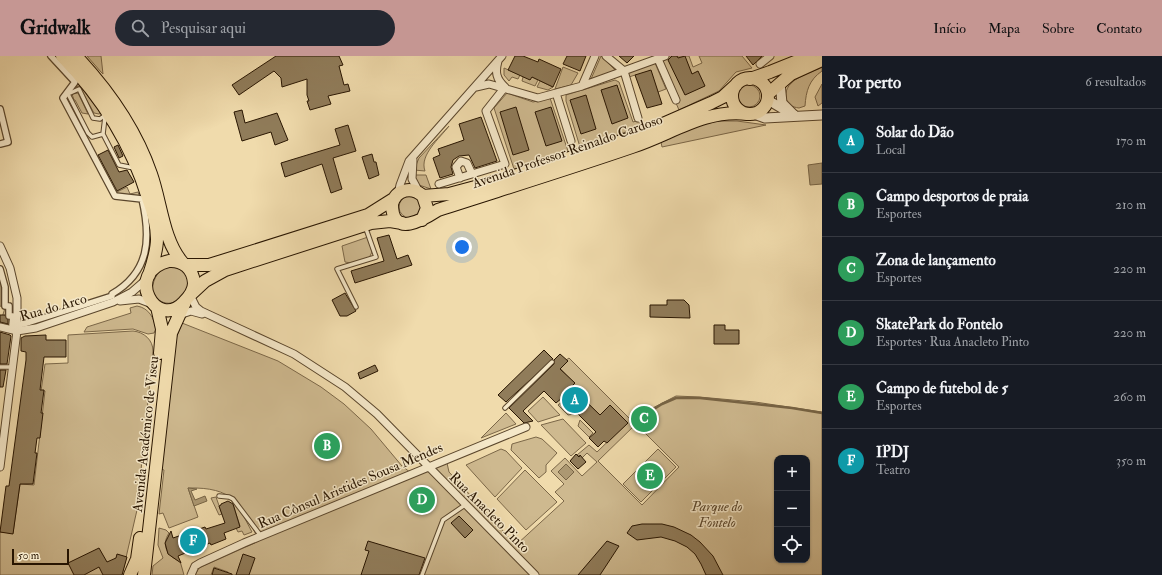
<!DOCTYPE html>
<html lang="pt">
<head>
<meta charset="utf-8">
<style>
	body { margin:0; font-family:"IM FELL Double Pica",serif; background:#242831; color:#f1f3f6 }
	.controls { position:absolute; right:12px; bottom:12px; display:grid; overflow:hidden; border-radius:8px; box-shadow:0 1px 3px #0004 }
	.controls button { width:36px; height:36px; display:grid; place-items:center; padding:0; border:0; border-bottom:1px solid #363941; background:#171b24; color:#f1f3f6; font:20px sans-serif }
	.scale { position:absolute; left:12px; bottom:10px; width:57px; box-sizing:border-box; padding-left:4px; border:2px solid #281501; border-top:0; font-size:11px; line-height:14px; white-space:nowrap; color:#281501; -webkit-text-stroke:3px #f5e8c9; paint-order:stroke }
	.you { position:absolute; left:462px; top:191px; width:14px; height:14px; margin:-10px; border:3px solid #fff; border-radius:50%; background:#1a73e8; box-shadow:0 0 0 6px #1a73e833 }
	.badge { display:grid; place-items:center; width:26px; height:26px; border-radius:50%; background:#c59692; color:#fff; font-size:13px; font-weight:700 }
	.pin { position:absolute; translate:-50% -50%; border:2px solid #fff; box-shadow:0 1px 4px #0006 }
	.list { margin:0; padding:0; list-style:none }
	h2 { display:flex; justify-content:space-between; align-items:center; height:52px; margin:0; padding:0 16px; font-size:17px }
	h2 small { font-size:13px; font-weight:400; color:#9ea1a6 }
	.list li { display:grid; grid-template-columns:26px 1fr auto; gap:12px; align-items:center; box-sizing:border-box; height:64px; padding:0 16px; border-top:1px solid #363941 }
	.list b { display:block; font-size:15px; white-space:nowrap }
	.list p { margin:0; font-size:13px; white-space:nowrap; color:#9ea1a6 }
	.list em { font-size:13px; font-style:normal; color:#9ea1a6 }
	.icon { flex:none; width:22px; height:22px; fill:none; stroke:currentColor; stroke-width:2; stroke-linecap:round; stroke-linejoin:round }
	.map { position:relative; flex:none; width:822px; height:519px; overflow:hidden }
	header { display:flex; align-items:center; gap:24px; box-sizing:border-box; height:56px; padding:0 20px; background:#c59692; color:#111 }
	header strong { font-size:19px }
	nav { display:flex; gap:22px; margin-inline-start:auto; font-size:14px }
	.search { width:280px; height:36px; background:#242831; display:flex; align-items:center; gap:10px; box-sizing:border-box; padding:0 14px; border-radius:22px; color:#9ea1a6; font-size:15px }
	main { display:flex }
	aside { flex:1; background:#171b24 }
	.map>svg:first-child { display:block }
	.green { fill:#ceb98f; stroke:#7b6748; fill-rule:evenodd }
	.water { fill:#ac9872; stroke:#776445 }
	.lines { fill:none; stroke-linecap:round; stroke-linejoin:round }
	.stream { stroke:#776445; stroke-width:2.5 }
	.building { fill:#907c5a; stroke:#281501 }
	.service-casing { stroke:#5a462c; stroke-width:5.5 }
	.pedestrian-casing { stroke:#5a462c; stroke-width:8 }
	.minor-casing { stroke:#5a462c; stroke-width:9 }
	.tertiary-casing { stroke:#5a462c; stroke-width:11 }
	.primary-casing { stroke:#281501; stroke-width:14 }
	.service { stroke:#f5e8c9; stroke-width:3.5 }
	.pedestrian { stroke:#f5e8c9; stroke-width:5.5 }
	.minor { stroke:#f5e8c9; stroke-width:7 }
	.tertiary { stroke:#f5e8c9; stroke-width:9 }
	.primary { stroke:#f0dbac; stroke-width:12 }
	.labels { text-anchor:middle; stroke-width:3; stroke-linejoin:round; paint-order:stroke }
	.street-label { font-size:14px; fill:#281501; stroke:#f5e8c9 }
	.park-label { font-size:14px; font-style:italic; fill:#5a462c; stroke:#f5e8c9 }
</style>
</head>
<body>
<header>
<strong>Gridwalk</strong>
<div class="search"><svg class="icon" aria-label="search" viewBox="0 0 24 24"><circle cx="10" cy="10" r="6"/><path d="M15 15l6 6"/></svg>Pesquisar aqui</div>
<nav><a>Início</a><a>Mapa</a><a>Sobre</a><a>Contato</a></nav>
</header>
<main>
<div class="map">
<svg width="822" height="519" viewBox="0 0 822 519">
	<rect width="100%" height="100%" fill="#f0dbac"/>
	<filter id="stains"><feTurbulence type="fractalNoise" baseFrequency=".005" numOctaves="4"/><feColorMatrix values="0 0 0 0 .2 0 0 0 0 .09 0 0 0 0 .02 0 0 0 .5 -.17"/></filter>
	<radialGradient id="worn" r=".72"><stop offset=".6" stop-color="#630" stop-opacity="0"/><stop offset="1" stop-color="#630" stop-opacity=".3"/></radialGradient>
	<path class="green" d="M87,0H101L103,18L101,16Z
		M601,0L616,15L591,23Z
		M669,0H689L693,11L702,7L699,0H742L752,12L736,16L719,35L679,54L676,47L680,45L661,3Z
		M655,7L666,33L658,36L635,19L629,21L628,16Z
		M563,11L578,17L571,29L555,33Z
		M822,11V15C809,24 806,35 805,50L799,52C792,51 787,49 786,41C784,23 809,18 822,11Z
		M504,12L520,19L518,23L512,21L509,25L504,19Z
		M523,21H532L538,24L535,30L522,25Z
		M76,24L101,57L99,58L94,57L79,30L70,32Z
		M615,24L619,26L633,66L639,64L641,71L580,91L566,45V39Z
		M540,25L553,31L548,34L537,31Z
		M822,28V47L818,50L815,41Z
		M738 40a11 11 0 1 1 22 0a11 11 0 1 1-22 0Z
		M78,37L88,58L82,57L75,44H74L72,38Z
		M507,37L533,46L550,42L568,95L514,113L494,52Z
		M719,65H737L766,69L662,91L661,86L699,69Z
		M449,70C440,82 419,99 425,115L414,114L419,102Z
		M414,119H426L431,133L419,129Z
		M127,131L130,138L138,136L140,142L115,137Z
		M399 151a11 11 0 1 1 22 0a11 11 0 1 1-22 0Z
		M368,181L372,196L369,202L351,207L345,206L342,190Z
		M174,210C178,212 183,214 185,217C197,235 168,263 152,236C153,221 159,211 174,210Z
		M0,213L9,260L6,259L5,268H0L5,252L0,250Z
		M137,250C149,252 154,262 156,273L154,277L148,278L133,273L84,276L87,271L131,257L130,252Z
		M182,267L278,305L321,331L344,348L371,373L402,410L415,420L447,407L449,416L516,489L564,445L555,436L564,428L551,415L565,402L582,420L597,406L587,397L582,402L577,399L589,389L597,396L627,367L600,359L571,331L574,327L558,310L569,302L633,366L641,358L676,340L699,341L755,346L822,356V519H228V516L214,511L211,519H195L199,512L259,485C241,447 233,431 188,432L198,461L169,472L163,457L159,458L164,414L161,413L175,285ZM636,368L679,411L642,449L598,405ZM777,402H807V504H777Z
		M133,275C144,276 153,284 153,295L137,454L122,519H0V476L13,477L20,428L34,429L45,335H41L45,308L68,307V279Z
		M543,341L560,359L538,366L528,355Z
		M562,346L574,358L568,359L558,349Z
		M506,357L516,368L481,382Z
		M563,363L586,387L571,400L541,369Z
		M580,364L593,377L589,381L578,370Z
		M536,381L542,383L557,397L546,409V416L539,422L511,394L512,388Z
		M501,393L506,395L522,412L495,441L466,409Z
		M658,393L676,411L641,446L623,428Z
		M525,414L557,446L526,474L497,443Z
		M216,441L222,458L219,459L211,442Z
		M232,445L242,457L252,476L244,479L242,475L238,476L236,472L240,470Z
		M159,472L166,474L169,477C161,489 167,501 180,505L184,519H152L153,510L163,502L158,489Z"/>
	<path class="water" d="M822,107V128L810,129L808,109Z
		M566,408L574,416L566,424L558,416Z
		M188,432L197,433L191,435L195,444L205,440L207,445L194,450Z"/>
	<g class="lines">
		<path class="stream" d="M651,355L662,348L676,342H700L792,352L822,357"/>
	</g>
	<path class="building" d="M276,0H339L343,9L339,10L344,29L348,28L350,35L328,40L331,48L310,54L307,45H309L307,39V23L282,31L281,22L274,15L239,39L232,29Z
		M515,0H523L538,6L539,3L561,13L553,31L532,21L530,24L508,14Z
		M567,0H586L580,15L563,8Z
		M619,0H634L627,7Z
		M672,0H677L678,2L685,0L692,18L698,15L705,30L685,39L668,4Z
		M746,0H762L753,9Z
		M651,14L662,48L647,52L635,19Z
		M617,29L628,62L612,68L601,34Z
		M586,39L596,73L581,78L570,44Z
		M516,51L529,94L513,99L500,56Z
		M551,51L562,85L546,90L535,56Z
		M242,54L245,67L277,57L288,84L275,89L271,76L242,85L234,56Z
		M481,61L497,105L475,112L469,99L459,100L453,104L451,111L453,118L440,122L433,102L440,99L438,93L464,84L459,68Z
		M348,69L356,95L333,102L342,133L331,137L322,108L285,121L281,107L340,89L335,73Z
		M118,89L123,100L119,102L114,91Z
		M108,94L119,116L127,114L134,126L117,135L98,99Z
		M372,98L374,106H376L379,119L369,123L362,101Z
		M389,179L397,203L408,199L412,209L355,227L351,215L384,205L377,182Z
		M345,237L356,255L347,260H340L332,244Z
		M667,244H684L689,249L690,262L650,261V249H667Z
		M0,259H5L8,264V268L0,266Z
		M714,269H725V274H739V288H714Z
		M0,276L10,279L11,280L7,308H0Z
		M46,279V284H66V301H44L40,334H44L41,357H43L40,382H37L35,397H37L33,428H20L13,478L0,476L6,430H9L26,304V296L21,295V282L25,280Z
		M544,294L553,303L506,346L498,339Z
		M560,298L568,305L560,313L575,327L571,331L600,359L610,349L628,367L607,387L604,385L598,391L589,382L596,376L562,342L556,347L544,335L523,355L533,365L524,367L509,352L554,308V304Z
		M375,309L378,315L360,323L358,317Z
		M0,314H6L3,331H0Z
		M576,398L579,401L580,399L586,406L578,413L570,405Z
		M228,445L233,448L240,471L224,477L226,483L211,489L210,487L178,500L181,507L168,498L165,487L171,475L173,482L205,471L206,473L225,467L219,450L221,449V448Z
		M459,460L473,474L465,482L451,467Z
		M642,468H662L674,471L691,479L700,486L713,500L723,519H706L701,508L695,498L687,491L675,485L661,481L637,484L627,477L632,470Z
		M368,485L425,502L419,519H361L369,495L365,494Z
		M607,485L619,490L600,519H578Z
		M99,492L107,506L116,502L117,498L127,501L122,519H103L99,511L84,519H74L68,507Z
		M243,498L255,502L249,519H236Z
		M214,512L232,518V519H212Z"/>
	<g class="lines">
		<defs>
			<path id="service" d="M105,61L103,78L119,109L134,112
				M103,78L92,81L88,77L68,38L79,33L93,62L100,63L105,59
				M356,251L337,213L376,201L365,170
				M0,311H12
				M505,352L552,306
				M219,440L229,441L233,443L261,480
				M422,519L443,464L465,449"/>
			<path id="pedestrian" d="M0,53L8,86L0,88
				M0,213L5,231V250H9V260H13L12,269L24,268L112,240V238C150,216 151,182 142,143L115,140L63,42L75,26L51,0"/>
			<path id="minor" d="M606,0L624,15L638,62
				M658,3L676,44
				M498,5C495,16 496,23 505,31
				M760,8L770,0
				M582,30L665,0
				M476,31L489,28L538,42L582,30L595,0
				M556,37L571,85
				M413,104L412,123L419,136
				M460,122L456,111L461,105L467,107L472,118
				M439,128L505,108L486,55L505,31
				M398,138L400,129L409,105L502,0
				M0,190L10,212L17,242V275L0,411
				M190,239L196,251L201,255L294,298L345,331L377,358L535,519
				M120,245L139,243L152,248
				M179,259L191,255L202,258
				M0,271L17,275L36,272L113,246L132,236L147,223
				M191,519L195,510L200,507L244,487L526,371"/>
			<path id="tertiary" d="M780,27L782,47L794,59
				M768,44L788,56
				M754,58L765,62L822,59"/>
			<path id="primary" d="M62,0C101,40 132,89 148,142C153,155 157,169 157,183C157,195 153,207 149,219
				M76,0C107,33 136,74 151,118C161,146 163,184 182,206
				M732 40a18 18 0 1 1 36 0a18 18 0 1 1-36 0Z
				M750,23L770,16L810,0
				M768,38L791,18L822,4
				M423,140L449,138L505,123L631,82L711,47L723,41L736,29
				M422,164L427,152L423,140C412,130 396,133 392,148C392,183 424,163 438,154C503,133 568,113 632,91C672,78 704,53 747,58
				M169,205C183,204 193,213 194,227C194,234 190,240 184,246C156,276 123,216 169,205Z
				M186,209H209L222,205L368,159L395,142
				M191,238L205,225L225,214L371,167L390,165L402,167
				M157,251L162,273L160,297
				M130,519L137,503L140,482
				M144,519L171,277L186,244"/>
		</defs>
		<use href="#service" class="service-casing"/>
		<use href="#pedestrian" class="pedestrian-casing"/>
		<use href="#minor" class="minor-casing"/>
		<use href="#tertiary" class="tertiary-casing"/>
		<use href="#primary" class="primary-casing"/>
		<use href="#service" class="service"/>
		<use href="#pedestrian" class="pedestrian"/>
		<use href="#minor" class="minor"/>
		<use href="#tertiary" class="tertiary"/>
		<use href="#primary" class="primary"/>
	</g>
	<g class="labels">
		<g class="street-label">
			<text transform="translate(567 95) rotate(-19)" y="5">Avenida Professor Reinaldo Cardoso</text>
			<text transform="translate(53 251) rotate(-16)" y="5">Rua do Arco</text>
			<text transform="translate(145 378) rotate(-84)" y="5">Avenida Académico de Viseu</text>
			<text transform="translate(350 429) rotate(-23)" y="5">Rua Cônsul Aristides Sousa Mendes</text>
			<text transform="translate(490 456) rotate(45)" y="5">Rua Anacleto Pinto</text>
		</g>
		<g class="park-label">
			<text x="717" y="455">Parque do<tspan x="717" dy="16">Fontelo</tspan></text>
		</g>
	</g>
	<rect width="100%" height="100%" filter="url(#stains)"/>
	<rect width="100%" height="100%" fill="url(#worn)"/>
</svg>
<div class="controls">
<button>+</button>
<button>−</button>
<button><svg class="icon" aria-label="locate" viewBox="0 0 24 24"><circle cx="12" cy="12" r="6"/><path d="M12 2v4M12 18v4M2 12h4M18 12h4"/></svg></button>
</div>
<div class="scale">50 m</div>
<div class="you"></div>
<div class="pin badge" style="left:575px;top:344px;background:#0f9aa8">A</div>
<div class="pin badge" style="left:327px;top:390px;background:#2e9e5b">B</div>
<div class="pin badge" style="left:644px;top:363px;background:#2e9e5b">C</div>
<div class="pin badge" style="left:422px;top:444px;background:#2e9e5b">D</div>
<div class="pin badge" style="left:650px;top:420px;background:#2e9e5b">E</div>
<div class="pin badge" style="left:193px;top:485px;background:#0f9aa8">F</div>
</div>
<aside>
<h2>Por perto<small>6 resultados</small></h2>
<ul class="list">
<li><span class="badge" style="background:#0f9aa8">A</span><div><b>Solar do Dão</b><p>Local</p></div><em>170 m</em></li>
<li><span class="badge" style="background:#2e9e5b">B</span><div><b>Campo desportos de praia</b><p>Esportes</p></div><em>210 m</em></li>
<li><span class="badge" style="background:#2e9e5b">C</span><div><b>Zona de lançamento</b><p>Esportes</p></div><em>220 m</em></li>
<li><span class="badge" style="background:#2e9e5b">D</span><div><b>SkatePark do Fontelo</b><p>Esportes · Rua Anacleto Pinto</p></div><em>220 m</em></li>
<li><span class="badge" style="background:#2e9e5b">E</span><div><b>Campo de futebol de 5</b><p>Esportes</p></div><em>260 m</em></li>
<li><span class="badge" style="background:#0f9aa8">F</span><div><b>IPDJ</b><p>Teatro</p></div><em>350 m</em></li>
</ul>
</aside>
</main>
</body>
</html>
